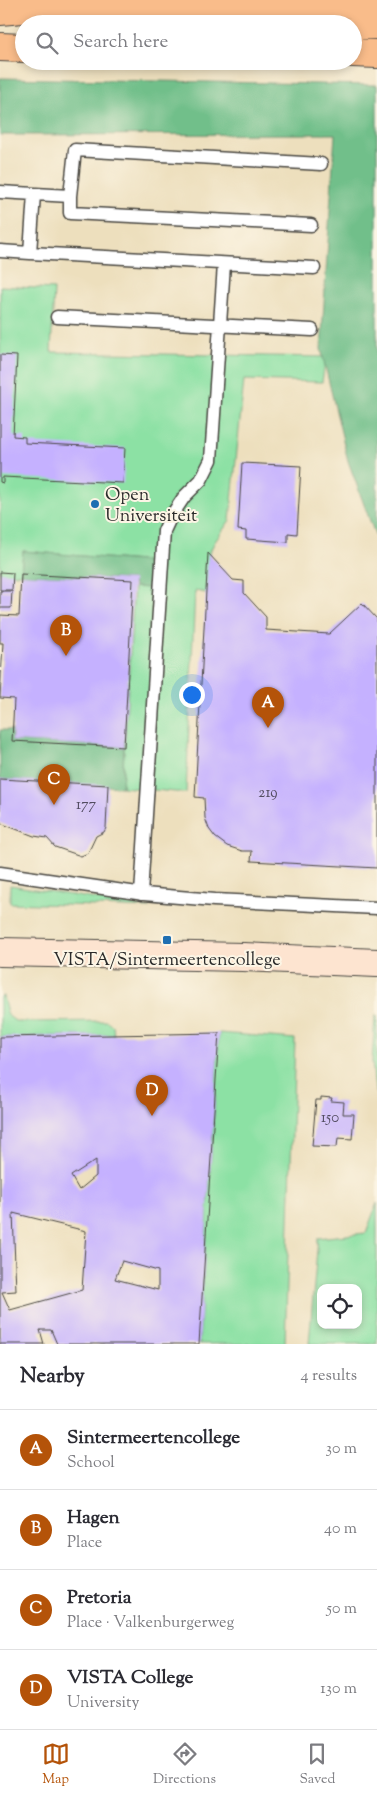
<!DOCTYPE html>
<html lang="en">
<head>
<meta charset="utf-8">
<style>
	body { margin:0; font-family:"Sorts Mill Goudy",serif; background:#f7f7f7; color:#2b2b33 }
	.controls { position:absolute; right:15px; bottom:15px; display:grid; overflow:hidden; border-radius:10px; box-shadow:0 2px 8px #0003 }
	.controls button { width:45px; height:45px; display:grid; place-items:center; padding:0; border:0; border-bottom:1px solid #e1e1e2; background:#fff; color:#2b2b33; font:25px sans-serif }
	.you { position:absolute; left:191px; top:694px; width:18px; height:18px; margin:-12px; border:4px solid #fff; border-radius:50%; background:#1a73e8; box-shadow:0 0 0 8px #1a73e833 }
	.badge { display:grid; place-items:center; width:32px; height:32px; border-radius:50%; background:#b45309; color:#fff; font-size:16px; font-weight:700 }
	.pin { position:absolute; translate:-50% -41px; filter:drop-shadow(0 1px 2px #0008) }
	.pin::after { content:''; position:absolute; top:26px; width:18px; height:15px; background:inherit; clip-path:polygon(0 0,100% 0,50% 100%) }
	.list { margin:0; padding:0; list-style:none }
	h2 { display:flex; justify-content:space-between; align-items:center; height:65px; margin:0; padding:0 20px; font-size:21px }
	h2 small { font-size:16px; font-weight:400; color:#7c7c81 }
	.list li { display:grid; grid-template-columns:32px 1fr auto; gap:15px; align-items:center; box-sizing:border-box; height:80px; padding:0 20px; border-top:1px solid #e1e1e2 }
	.list b { display:block; font-size:19px; white-space:nowrap }
	.list p { margin:0; font-size:16px; white-space:nowrap; color:#7c7c81 }
	.list em { font-size:16px; font-style:normal; color:#7c7c81 }
	.icon { flex:none; width:28px; height:28px; fill:none; stroke:currentColor; stroke-width:2; stroke-linecap:round; stroke-linejoin:round }
	.map { position:relative; flex:none; width:377px; height:1344px; overflow:hidden }
	.search { position:absolute; background:#fff; box-shadow:0 2px 8px #0003; left:15px; right:15px; top:15px; height:55px; display:flex; align-items:center; gap:12px; box-sizing:border-box; padding:0 18px; border-radius:28px; color:#7c7c81; font-size:19px }
	.sheet { height:385px; background:#fff }
	nav { display:flex; justify-content:space-around; align-items:center; box-sizing:border-box; height:70px; border-top:1px solid #e1e1e2; background:#fff; font-size:14px; color:#7c7c81 }
	nav a { display:grid; justify-items:center; gap:2px }
	nav .on { color:#b45309 }
	.map>svg:first-child { display:block }
	.green { fill:#8ce1a4; stroke:#5c8668; fill-rule:evenodd }
	.forest { fill:#71bf8a; stroke:#4e755a }
	.building { fill:#c5b1ff; fill-rule:evenodd }
	.lines { fill:none; stroke-linecap:round; stroke-linejoin:round }
	.lane-casing { stroke:#484641; stroke-width:15 }
	.secondary-casing { stroke:#484641; stroke-width:30 }
	.primary-casing { stroke:#484641; stroke-width:30 }
	.lane { stroke:#fff; stroke-width:12 }
	.secondary { stroke:#fde4d0; stroke-width:28 }
	.primary { stroke:#f9bc8a; stroke-width:28 }
	.poi-dot { fill:#1f6fb2; stroke:#fcf5e5; stroke-width:2 }
	.labels { text-anchor:middle; stroke-width:4; stroke-linejoin:round; paint-order:stroke }
	.number-label { font-size:15px; fill:#524c60 }
	.poi-label { font-size:18px; fill:#2b2b2b; stroke:#fcf5e5; text-anchor:start }
</style>
</head>
<body>
<div class="map">
<svg width="377" height="1344" viewBox="0 0 377 1344">
	<rect width="100%" height="100%" fill="#fcf5e5"/>
	<filter id="ink" filterUnits="userSpaceOnUse"><feTurbulence type="fractalNoise" baseFrequency=".02" numOctaves="2"/><feDisplacementMap in="SourceGraphic" scale="10" xChannelSelector="R" yChannelSelector="G"/><feConvolveMatrix kernelMatrix="1 2 1 2 8 2 1 2 1" color-interpolation-filters="sRGB"/></filter>
	<filter id="wash" filterUnits="userSpaceOnUse"><feTurbulence type="fractalNoise" baseFrequency=".0096" numOctaves="4" result="noise"/><feDisplacementMap in="SourceGraphic" scale="20" xChannelSelector="R" yChannelSelector="G"/><feGaussianBlur stdDeviation="1.12" result="paint"/><feColorMatrix in="noise" values="0 0 0 0 0 0 0 0 0 0 0 0 0 0 0 0 0 1.4 0 .05"/><feComposite in="paint" operator="in"/></filter>
	<g filter="url(#wash)">
		<rect width="100%" height="100%" fill="#eddfbd"/>
		<path class="green" d="M0,286L54,289L51,352L326,357L322,382L244,380L230,520L214,543L209,554L206,593L195,591L186,793L122,787L134,587L151,588L153,562L23,551L21,574L0,573Z
			M10,885L151,908L10,903Z
			M3,996C6,1008 6,1018 18,1022L107,1021L113,1026L114,1035L0,1037V997Z
			M375,1016H377V1094L375,1090L372,1062Z
			M219,1033L295,1039L285,1344H199Z
			M377,1203V1344H309L318,1238L366,1233ZM321,1288H358V1325H321Z"/>
		<path class="forest" d="M0,78L377,85V540L348,461L321,349L335,134L0,135Z
			M23,551L153,562L151,588L134,587L133,580L21,574Z
			M0,730H12V741L124,747L122,787L0,779Z"/>
		<g id="blocks">
			<path class="building" d="M0,355L17,356L13,436L25,437V443L125,448L123,483L3,477V483L0,482Z
				M242,463L301,466L297,534L288,533V542L246,539V531L238,530Z
				M208,553L233,580L244,581V593L266,617V630L329,634L362,603L377,619V868L251,861L252,851H242L227,846L215,837L209,829L205,818L204,798L195,797Z
				M0,572L13,573L12,590H0Z
				M21,574L133,580L124,747L12,741L14,699L0,698L3,643H0V615L19,616Z
				M0,591H12L11,608H0Z
				M0,779L108,785L106,828L104,832L96,836L88,853L81,856L55,847L47,838L34,836L0,823Z
				M219,1033L199,1344H57L51,1330H40L44,1344H0V1037ZM96,1160V1176L79,1190L71,1176ZM13,1213L86,1231L82,1290L10,1310L2,1292L16,1291ZM122,1261L158,1271V1290L115,1279Z
				M321,1097L332,1098L331,1101L344,1102L343,1114H354L352,1139L338,1138L337,1147L312,1146L316,1100H321Z"/>
		</g>
	</g>
	<g filter="url(#ink)">
		<use href="#blocks" fill-opacity="0" stroke="#484641" stroke-width="1"/>
		<g class="lines">
			<defs>
				<path id="lane" d="M0,192L70,196V213L311,225
					M34,194L30,253L314,268
					M70,196L75,150L321,164
					M0,251L30,253
					M57,317L312,330
					M0,873L144,894L214,900L377,908
					M141,894L164,531L170,518L184,497L201,480L211,460L224,264"/>
				<path id="secondary" d="M0,952L243,957L377,963"/>
				<path id="primary" d="M0,11L44,7L279,2L377,4
					M193,22L294,24
					M353,25H377
					M0,47L24,48
					M353,53L377,54"/>
			</defs>
			<use href="#lane" class="lane-casing"/>
			<use href="#secondary" class="secondary-casing"/>
			<use href="#primary" class="primary-casing"/>
			<use href="#lane" class="lane"/>
			<use href="#secondary" class="secondary"/>
			<use href="#primary" class="primary"/>
		</g>
	</g>
	<g class="poi-dot">
		<circle cx="95" cy="504" r="5"/>
		<rect x="162" y="935" width="10" height="10" rx="2.5"/>
	</g>
	<g class="labels">
		<g class="number-label">
			<text x="268" y="797">219</text>
			<text x="86" y="809">177</text>
			<text x="330" y="1122">150</text>
		</g>
		<g class="poi-label">
			<text x="105" y="500">Open<tspan x="105" dy="21">Universiteit</tspan></text>
			<text x="167" y="965" text-anchor="middle">VISTA/Sintermeertencollege</text>
		</g>
	</g>
</svg>
<div class="controls">
<button><svg class="icon" aria-label="locate" viewBox="0 0 24 24"><circle cx="12" cy="12" r="6"/><path d="M12 2v4M12 18v4M2 12h4M18 12h4"/></svg></button>
</div>
<div class="you"></div>
<div class="pin badge" style="left:268px;top:728px">A</div>
<div class="pin badge" style="left:66px;top:656px">B</div>
<div class="pin badge" style="left:54px;top:805px">C</div>
<div class="pin badge" style="left:152px;top:1116px">D</div>
<div class="search"><svg class="icon" aria-label="search" viewBox="0 0 24 24"><circle cx="10" cy="10" r="6"/><path d="M15 15l6 6"/></svg>Search here</div>
</div>
<section class="sheet">
<h2>Nearby<small>4 results</small></h2>
<ul class="list">
<li><span class="badge">A</span><div><b>Sintermeertencollege</b><p>School</p></div><em>30 m</em></li>
<li><span class="badge">B</span><div><b>Hagen</b><p>Place</p></div><em>40 m</em></li>
<li><span class="badge">C</span><div><b>Pretoria</b><p>Place · Valkenburgerweg</p></div><em>50 m</em></li>
<li><span class="badge">D</span><div><b>VISTA College</b><p>University</p></div><em>130 m</em></li>
</ul>
</section>
<nav>
<a class="on"><svg class="icon" aria-label="map" viewBox="0 0 24 24"><path d="M3 6l6-2 6 2 6-2v14l-6 2-6-2-6 2zM9 4v14M15 6v14"/></svg>Map</a>
<a><svg class="icon" aria-label="directions" viewBox="0 0 24 24"><path d="M12 3l9 9-9 9-9-9zM9 14v-3h6M13 9l2 2-2 2"/></svg>Directions</a>
<a><svg class="icon" aria-label="saved" viewBox="0 0 24 24"><path d="M7 4h10v16l-5-4-5 4z"/></svg>Saved</a>
</nav>
</body>
</html>
